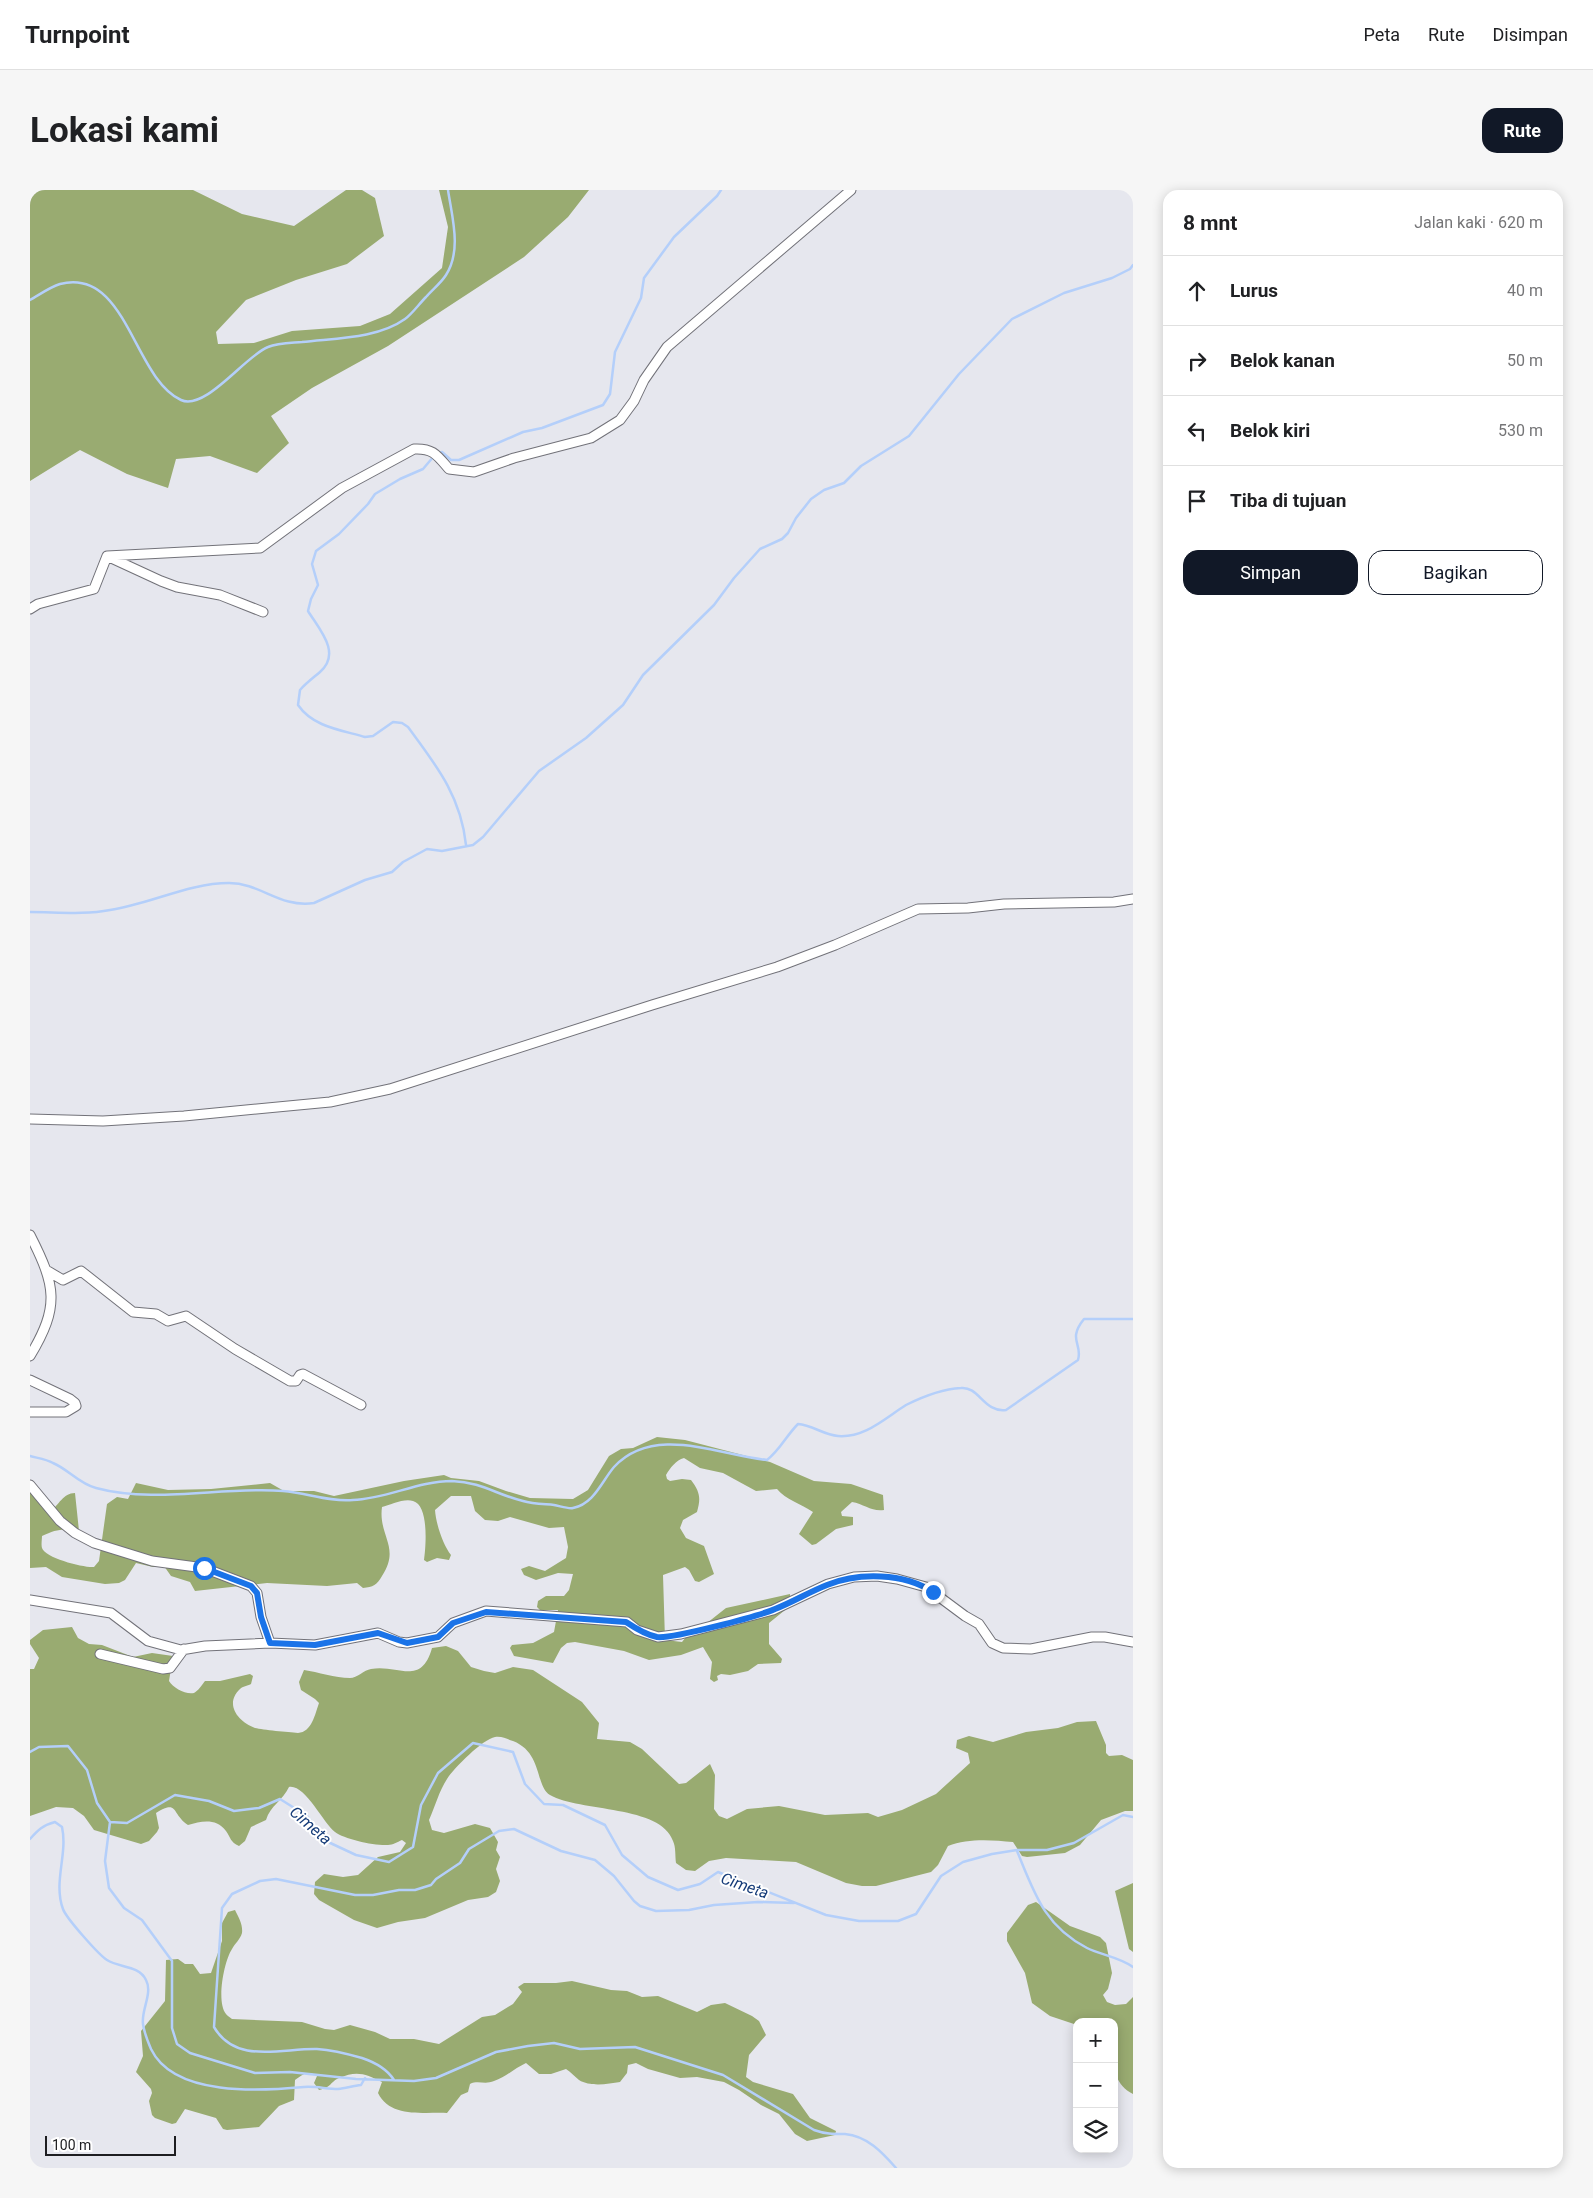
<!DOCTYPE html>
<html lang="id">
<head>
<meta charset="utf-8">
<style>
	body { margin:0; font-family:Roboto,sans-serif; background:#f6f6f6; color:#202124 }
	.controls { position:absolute; right:15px; bottom:15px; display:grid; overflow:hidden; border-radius:10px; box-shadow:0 2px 12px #0003 }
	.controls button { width:45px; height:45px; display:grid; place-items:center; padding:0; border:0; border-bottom:1px solid #e0e0e0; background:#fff; color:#202124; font:25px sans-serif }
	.scale { position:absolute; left:15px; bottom:12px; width:131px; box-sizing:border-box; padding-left:5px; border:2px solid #1e1e21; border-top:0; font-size:14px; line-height:18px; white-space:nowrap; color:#1e1e21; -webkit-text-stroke:4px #fff; paint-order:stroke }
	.stop { position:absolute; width:15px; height:15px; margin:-11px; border:4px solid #1a73e8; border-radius:50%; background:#fff }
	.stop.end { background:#1a73e8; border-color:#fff; box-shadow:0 1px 5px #0008 }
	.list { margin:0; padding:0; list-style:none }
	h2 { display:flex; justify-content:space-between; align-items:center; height:65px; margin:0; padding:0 20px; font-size:21px }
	h2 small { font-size:16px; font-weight:400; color:#757577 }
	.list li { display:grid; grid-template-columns:32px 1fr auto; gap:15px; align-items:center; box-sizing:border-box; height:70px; padding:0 20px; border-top:1px solid #e0e0e0 }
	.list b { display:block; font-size:19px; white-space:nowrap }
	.list em { font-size:16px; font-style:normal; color:#757577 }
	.actions { display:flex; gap:10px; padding:15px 20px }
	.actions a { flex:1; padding:11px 0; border:1px solid #111827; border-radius:15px; text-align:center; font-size:18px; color:#111827 }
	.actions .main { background:#111827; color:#fff }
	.icon { flex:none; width:28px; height:28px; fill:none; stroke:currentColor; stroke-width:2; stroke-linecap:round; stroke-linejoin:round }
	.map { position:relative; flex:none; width:1103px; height:1978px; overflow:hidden; border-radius:15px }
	header { display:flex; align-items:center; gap:30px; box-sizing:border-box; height:70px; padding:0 25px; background:#fff; border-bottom:1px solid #e0e0e0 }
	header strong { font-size:24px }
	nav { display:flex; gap:28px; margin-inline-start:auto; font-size:18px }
	.intro { display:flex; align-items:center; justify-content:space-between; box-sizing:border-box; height:120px; padding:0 30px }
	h1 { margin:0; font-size:35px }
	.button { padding:12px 22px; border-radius:15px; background:#111827; color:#fff; font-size:18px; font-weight:700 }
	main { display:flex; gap:30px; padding:0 30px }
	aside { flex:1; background:#fff; border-radius:15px; box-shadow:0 2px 12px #0003 }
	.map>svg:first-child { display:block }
	.forest { fill:#99ab71 }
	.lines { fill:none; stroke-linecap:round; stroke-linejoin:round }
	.stream { stroke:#b4cffa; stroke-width:2.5 }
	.street-casing { stroke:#727279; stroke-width:11 }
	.street { stroke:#fff; stroke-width:9 }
	.route { stroke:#1a73e8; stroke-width:6 }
	.labels { text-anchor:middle; stroke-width:4; stroke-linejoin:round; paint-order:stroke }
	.water-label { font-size:16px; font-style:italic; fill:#163c79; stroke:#fff }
</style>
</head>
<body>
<header>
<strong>Turnpoint</strong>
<nav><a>Peta</a><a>Rute</a><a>Disimpan</a></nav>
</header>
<div class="intro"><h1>Lokasi kami</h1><a class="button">Rute</a></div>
<main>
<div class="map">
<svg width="1103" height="1978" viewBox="0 0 1103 1978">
	<rect width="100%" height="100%" fill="#e6e7ee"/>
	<path class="forest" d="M0,0H163L212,24L264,36L316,0H332L345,8L354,46L317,74L266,90L216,110L186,142L188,154L224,153L262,141L330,136L360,124L412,78L418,37L409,0H559L538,27L494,67L358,156L282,198L241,226L259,253L227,283L180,266L146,269L138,298L97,284L50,260L0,291Z
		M627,1247L655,1250L740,1272L784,1291L821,1294L853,1305L854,1320C842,1322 834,1314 822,1312L811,1322L812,1326L823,1327V1335L806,1339L786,1354L782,1355L769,1344L783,1322C770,1313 756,1310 747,1299L726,1301L693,1283L670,1278L654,1268C646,1270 640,1278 636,1285L637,1289L640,1291L652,1289L661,1290C670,1302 671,1308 667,1322L653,1330L650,1338L656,1348L674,1356L684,1384L669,1392L665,1391L659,1380L655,1377L633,1385L635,1450L652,1452L663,1438L677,1433L696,1418L760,1404V1416L739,1433V1454L752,1469L751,1473L728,1474L718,1481L700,1485L691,1484L687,1486L688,1490L684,1492L680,1489L682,1472L673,1457L651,1465L619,1470L594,1461L545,1452L537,1453L531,1458L523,1473L484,1466L480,1458L482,1455L503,1453L524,1442L528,1420H510L507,1417L508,1411L516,1406H534L539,1400L543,1384L528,1383L506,1390L494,1385L491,1379L499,1376L515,1381L536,1368L538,1357L534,1337L519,1338L480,1327L468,1331L455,1330L445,1321L441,1306H421L405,1320C406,1334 413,1355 421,1365L419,1370L407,1368L397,1372L394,1370C396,1356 399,1315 383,1311C374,1308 360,1315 352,1317C348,1346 371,1357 352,1386C347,1395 343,1397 333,1398L327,1393L297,1396L237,1393L165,1401L160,1392L141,1386L134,1376L123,1377L106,1373L95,1390L89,1393L75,1394L32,1387L16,1377L0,1378V1300L20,1322C29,1315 33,1303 45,1303L49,1341C34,1338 26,1339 12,1346C12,1349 11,1355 12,1358C15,1368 54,1378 64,1377L69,1371L77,1314L87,1307L98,1309L106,1293L138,1300L181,1299L240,1293L254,1301H284L304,1306L374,1291L414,1285L421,1288L449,1291L476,1301L500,1308L543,1309L558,1300L579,1266L591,1259L603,1258Z
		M42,1437L48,1448L59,1454L72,1455L103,1467L122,1463L143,1466L139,1491C143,1498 156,1505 164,1503C168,1501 172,1495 175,1491H190L220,1484L223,1486L221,1494C217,1496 213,1496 210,1499C194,1514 208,1532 225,1538C233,1540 258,1542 268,1543C282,1542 285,1524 289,1513L285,1509L271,1500L269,1492L274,1480C288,1482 305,1488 320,1488C327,1488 334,1480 341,1479C368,1474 391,1497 402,1458L416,1456L428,1461L441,1477L454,1481L465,1483L483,1477L503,1480L552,1512L569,1533L567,1549L600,1552L612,1559L649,1594L656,1593L680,1574L685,1585L684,1619L689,1626L697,1629L717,1619L749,1616L795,1625L838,1623L848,1627L872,1620L906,1604L940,1573L938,1563L926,1558L927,1550L939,1546L963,1552L996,1542L1028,1538L1047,1532L1066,1531L1076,1555V1563L1079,1566L1092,1565L1103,1570V1621H1095L1071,1630L1050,1655L1035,1663L997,1667L992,1666L983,1652C962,1650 938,1648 918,1656L908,1675L901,1682L846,1696H832L816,1693L766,1672L696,1668L679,1671L665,1681L656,1680L646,1673C645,1666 646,1657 643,1651C631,1615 550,1622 520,1605C505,1596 513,1563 483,1551C477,1549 472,1546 465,1547C453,1549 424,1578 417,1589C409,1601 405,1617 399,1630L402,1640L414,1643L445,1634L460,1638L468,1652L466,1660L470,1667L466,1679L470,1691L466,1702L458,1707L438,1710L395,1728L368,1732L347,1738L324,1730L289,1710L284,1704L285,1692L294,1684L313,1687L328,1685L348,1667L370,1662L376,1653L372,1650C367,1652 363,1655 358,1655C345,1656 314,1649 305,1642C293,1633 275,1594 259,1597C253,1610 240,1616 236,1630L221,1637L215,1651L209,1656C200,1652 201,1648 196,1641C186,1628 172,1631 158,1635C141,1624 149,1609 126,1623L129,1638L127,1642L119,1651L111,1654L64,1640L54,1626L43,1618L26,1617L0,1626V1479H4L9,1468L0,1454V1450L13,1440Z
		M1103,1693V1762L1099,1759L1085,1701Z
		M1006,1712L1040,1736L1070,1747L1076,1753L1082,1783L1078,1799L1073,1805L1077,1812L1085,1815L1096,1814L1103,1807V1904C1076,1891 1084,1857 1084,1832H1047V1835L1020,1826L1002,1813L995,1783L977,1751V1743L998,1715Z
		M205,1720C209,1728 213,1735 212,1743C210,1750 205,1753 202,1759C194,1771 186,1812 196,1824C197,1826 200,1827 202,1829L272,1832L295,1839L304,1840L320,1835L345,1842L360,1849H384L409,1854L452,1827L465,1825L483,1814L492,1802L488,1797L494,1793H526L542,1791L581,1800L597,1801L612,1807L628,1806L667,1822L681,1815L695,1813L722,1826L729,1831L736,1845L719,1865L716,1887L723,1892L763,1904L780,1928L806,1941L805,1945L777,1951L765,1944L749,1924L731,1915L709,1900L694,1892L667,1887L650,1888L618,1879L606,1873L598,1875L597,1883L590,1892C578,1894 560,1897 549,1890C544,1886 541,1882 536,1879L521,1884H509L496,1873C485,1878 476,1887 464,1891C455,1895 448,1890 440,1894L438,1902L431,1905L417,1923C393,1922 360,1928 348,1903L352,1892C336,1884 327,1880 309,1888C300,1892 302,1897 289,1900L284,1893L287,1886C277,1880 274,1884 265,1890L264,1910L249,1916L229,1937L197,1940L193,1939L186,1928L155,1919L146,1933L142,1934L125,1928L122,1925L119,1911L122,1903L121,1899L106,1882L113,1866L111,1841L135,1811L136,1770L148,1769L155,1774H163L170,1784L181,1783L192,1751V1733L198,1722Z"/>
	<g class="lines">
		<path class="stream" d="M0,110C9,105 20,97 30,94C97,77 103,188 151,210C176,221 216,165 238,157C248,153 262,153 272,152C304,148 347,149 375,129C382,124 389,114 396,107C402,100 411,93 416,85C432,60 422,27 418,0
			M409,263L412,262L421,270H429L493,242L512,238L573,215L580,204L585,162L611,108L614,88L644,47L687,6L691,0
			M404,266L393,279L370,289L345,304L338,314L309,344L286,361L282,374L288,395L281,409L278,421C289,439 312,463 290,482C283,488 276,493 270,500L268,515C283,537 311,540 335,547L343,546L363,532L372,533L378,537C406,575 431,606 436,655
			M0,722C26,722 55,725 80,720C120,714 159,693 199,693C231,693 249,718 284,713L335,690L362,682L373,672L397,659L412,661L443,655L453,647L509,581L556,548L593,515L613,485L684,415L704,388L730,359L752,349L758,343L766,328L781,309L794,300L814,293L831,276L879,246L929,184L982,129L1034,103L1082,88L1100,79L1103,75
			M0,1266C7,1268 16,1269 23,1273C38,1279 49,1294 66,1298C125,1314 194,1296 253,1301C277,1303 299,1312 323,1310C356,1309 388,1291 422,1291C452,1292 467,1305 493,1311C503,1314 514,1314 524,1315C530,1316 538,1319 543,1318C564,1314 572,1291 584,1277C624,1234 688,1265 737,1270C750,1260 756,1246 768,1234C782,1235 794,1245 808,1246C835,1248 855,1228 876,1215C892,1207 913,1199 931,1198C949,1196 954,1223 976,1220L1048,1170C1053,1154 1037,1150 1054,1129H1103
			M0,1562L9,1557L38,1556L57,1580L67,1613L80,1632L97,1633L145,1605L179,1611L204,1621L229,1618L250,1609L277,1626L296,1651L326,1665L359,1672L383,1657L391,1615L408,1583L443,1553L483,1562L495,1594L514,1614L533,1615L575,1635L592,1665L618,1687L648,1700L670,1694L688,1682L796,1725L829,1731H868L886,1724L911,1686L933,1672L962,1664L987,1660H1017L1044,1653L1093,1625L1103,1627
			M80,1632L75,1671L79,1698L94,1718L112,1730L142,1771V1838L147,1854L160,1863L225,1883L260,1882L326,1889L384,1891L406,1888L466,1862L498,1856L524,1853L550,1859L605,1857L693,1885L784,1940C795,1944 803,1944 815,1944C837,1946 852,1962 866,1978
			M0,1649C8,1640 13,1635 25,1632L32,1637C38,1664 23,1692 33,1719C36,1728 69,1765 77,1770C89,1778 109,1775 116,1790C123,1803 111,1820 113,1834C114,1842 118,1852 121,1859C144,1907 231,1901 274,1897C285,1896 297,1899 308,1899C316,1898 323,1896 331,1895L335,1888
			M987,1661C1004,1702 1014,1736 1057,1758C1071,1765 1089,1767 1103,1777
			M364,1890C357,1879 344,1872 332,1868C318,1864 302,1860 287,1859C252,1858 206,1875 184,1837L192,1718L202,1704L230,1691L246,1689L325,1705H343L369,1700H385L401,1695L406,1689L430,1673L439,1659L469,1641L484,1639L531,1661L565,1670L584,1686L604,1711L610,1716L626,1721L659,1720L684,1715L728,1712L764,1713"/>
		<defs>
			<path id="street" d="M79,367L131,391L147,397L190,405L233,422
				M0,419L8,414L64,399L77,366L230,358L312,298L384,259C403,258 407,265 419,279L444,282L484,268L561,248L590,230L604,211L614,190L637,157L821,0
				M0,929L73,931L154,926L300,912L360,899L622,815L747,777L805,755L888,719L938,718L974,714L1084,712L1103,709
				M0,1045C26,1096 30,1116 0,1166
				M16,1080L33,1090L51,1081L103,1122L126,1124L138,1131L156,1126L205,1159L260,1191H266L270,1185L273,1184L331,1215
				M0,1190L40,1209L45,1213L46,1216L36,1222H0
				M0,1295L30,1331L45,1343L64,1353L122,1371L174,1378L221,1396L227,1403L231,1427L240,1453L285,1455L348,1443L369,1452L377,1453L408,1447L423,1433L456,1421L597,1432L607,1440L628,1447L651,1444L743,1420L798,1394L824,1387L847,1386L867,1389L896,1397L935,1426L949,1434L962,1453L973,1458L1001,1459L1062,1447H1075L1103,1452
				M0,1410L81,1423L118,1451L151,1460L175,1456L240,1453
				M70,1464L133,1479L140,1478L154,1459"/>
		</defs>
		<use href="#street" class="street-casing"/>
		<use href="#street" class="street"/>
	</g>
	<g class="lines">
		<path class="route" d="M174,1378L221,1396L227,1403L231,1427L240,1453L285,1455L348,1443L377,1453L408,1447L423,1433L456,1422L596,1432C605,1438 616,1445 627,1447C642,1449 729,1426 745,1419C763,1412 779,1402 797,1395C829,1382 874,1383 903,1402"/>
	</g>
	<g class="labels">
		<g class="water-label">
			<text transform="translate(281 1635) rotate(41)" y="6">Cimeta</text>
			<text transform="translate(715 1695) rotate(19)" y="6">Cimeta</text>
		</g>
	</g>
</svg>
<div class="controls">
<button>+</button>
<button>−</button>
<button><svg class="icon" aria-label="layers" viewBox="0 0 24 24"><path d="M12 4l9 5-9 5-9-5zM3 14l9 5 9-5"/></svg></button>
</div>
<div class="scale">100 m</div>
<div class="stop" style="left:174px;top:1378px"></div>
<div class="stop end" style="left:903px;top:1402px"></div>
</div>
<aside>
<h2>8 mnt<small>Jalan kaki · 620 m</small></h2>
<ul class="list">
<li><svg class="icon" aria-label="ahead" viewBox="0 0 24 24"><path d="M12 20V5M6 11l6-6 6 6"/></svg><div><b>Lurus</b></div><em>40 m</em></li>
<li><svg class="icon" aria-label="right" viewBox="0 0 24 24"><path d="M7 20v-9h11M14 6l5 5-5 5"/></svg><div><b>Belok kanan</b></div><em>50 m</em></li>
<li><svg class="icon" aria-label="left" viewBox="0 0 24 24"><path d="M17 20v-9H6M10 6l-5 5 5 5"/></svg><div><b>Belok kiri</b></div><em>530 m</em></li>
<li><svg class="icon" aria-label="arrive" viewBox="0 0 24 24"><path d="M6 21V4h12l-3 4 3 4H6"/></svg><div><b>Tiba di tujuan</b></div></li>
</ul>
<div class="actions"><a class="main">Simpan</a><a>Bagikan</a></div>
</aside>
</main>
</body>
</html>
